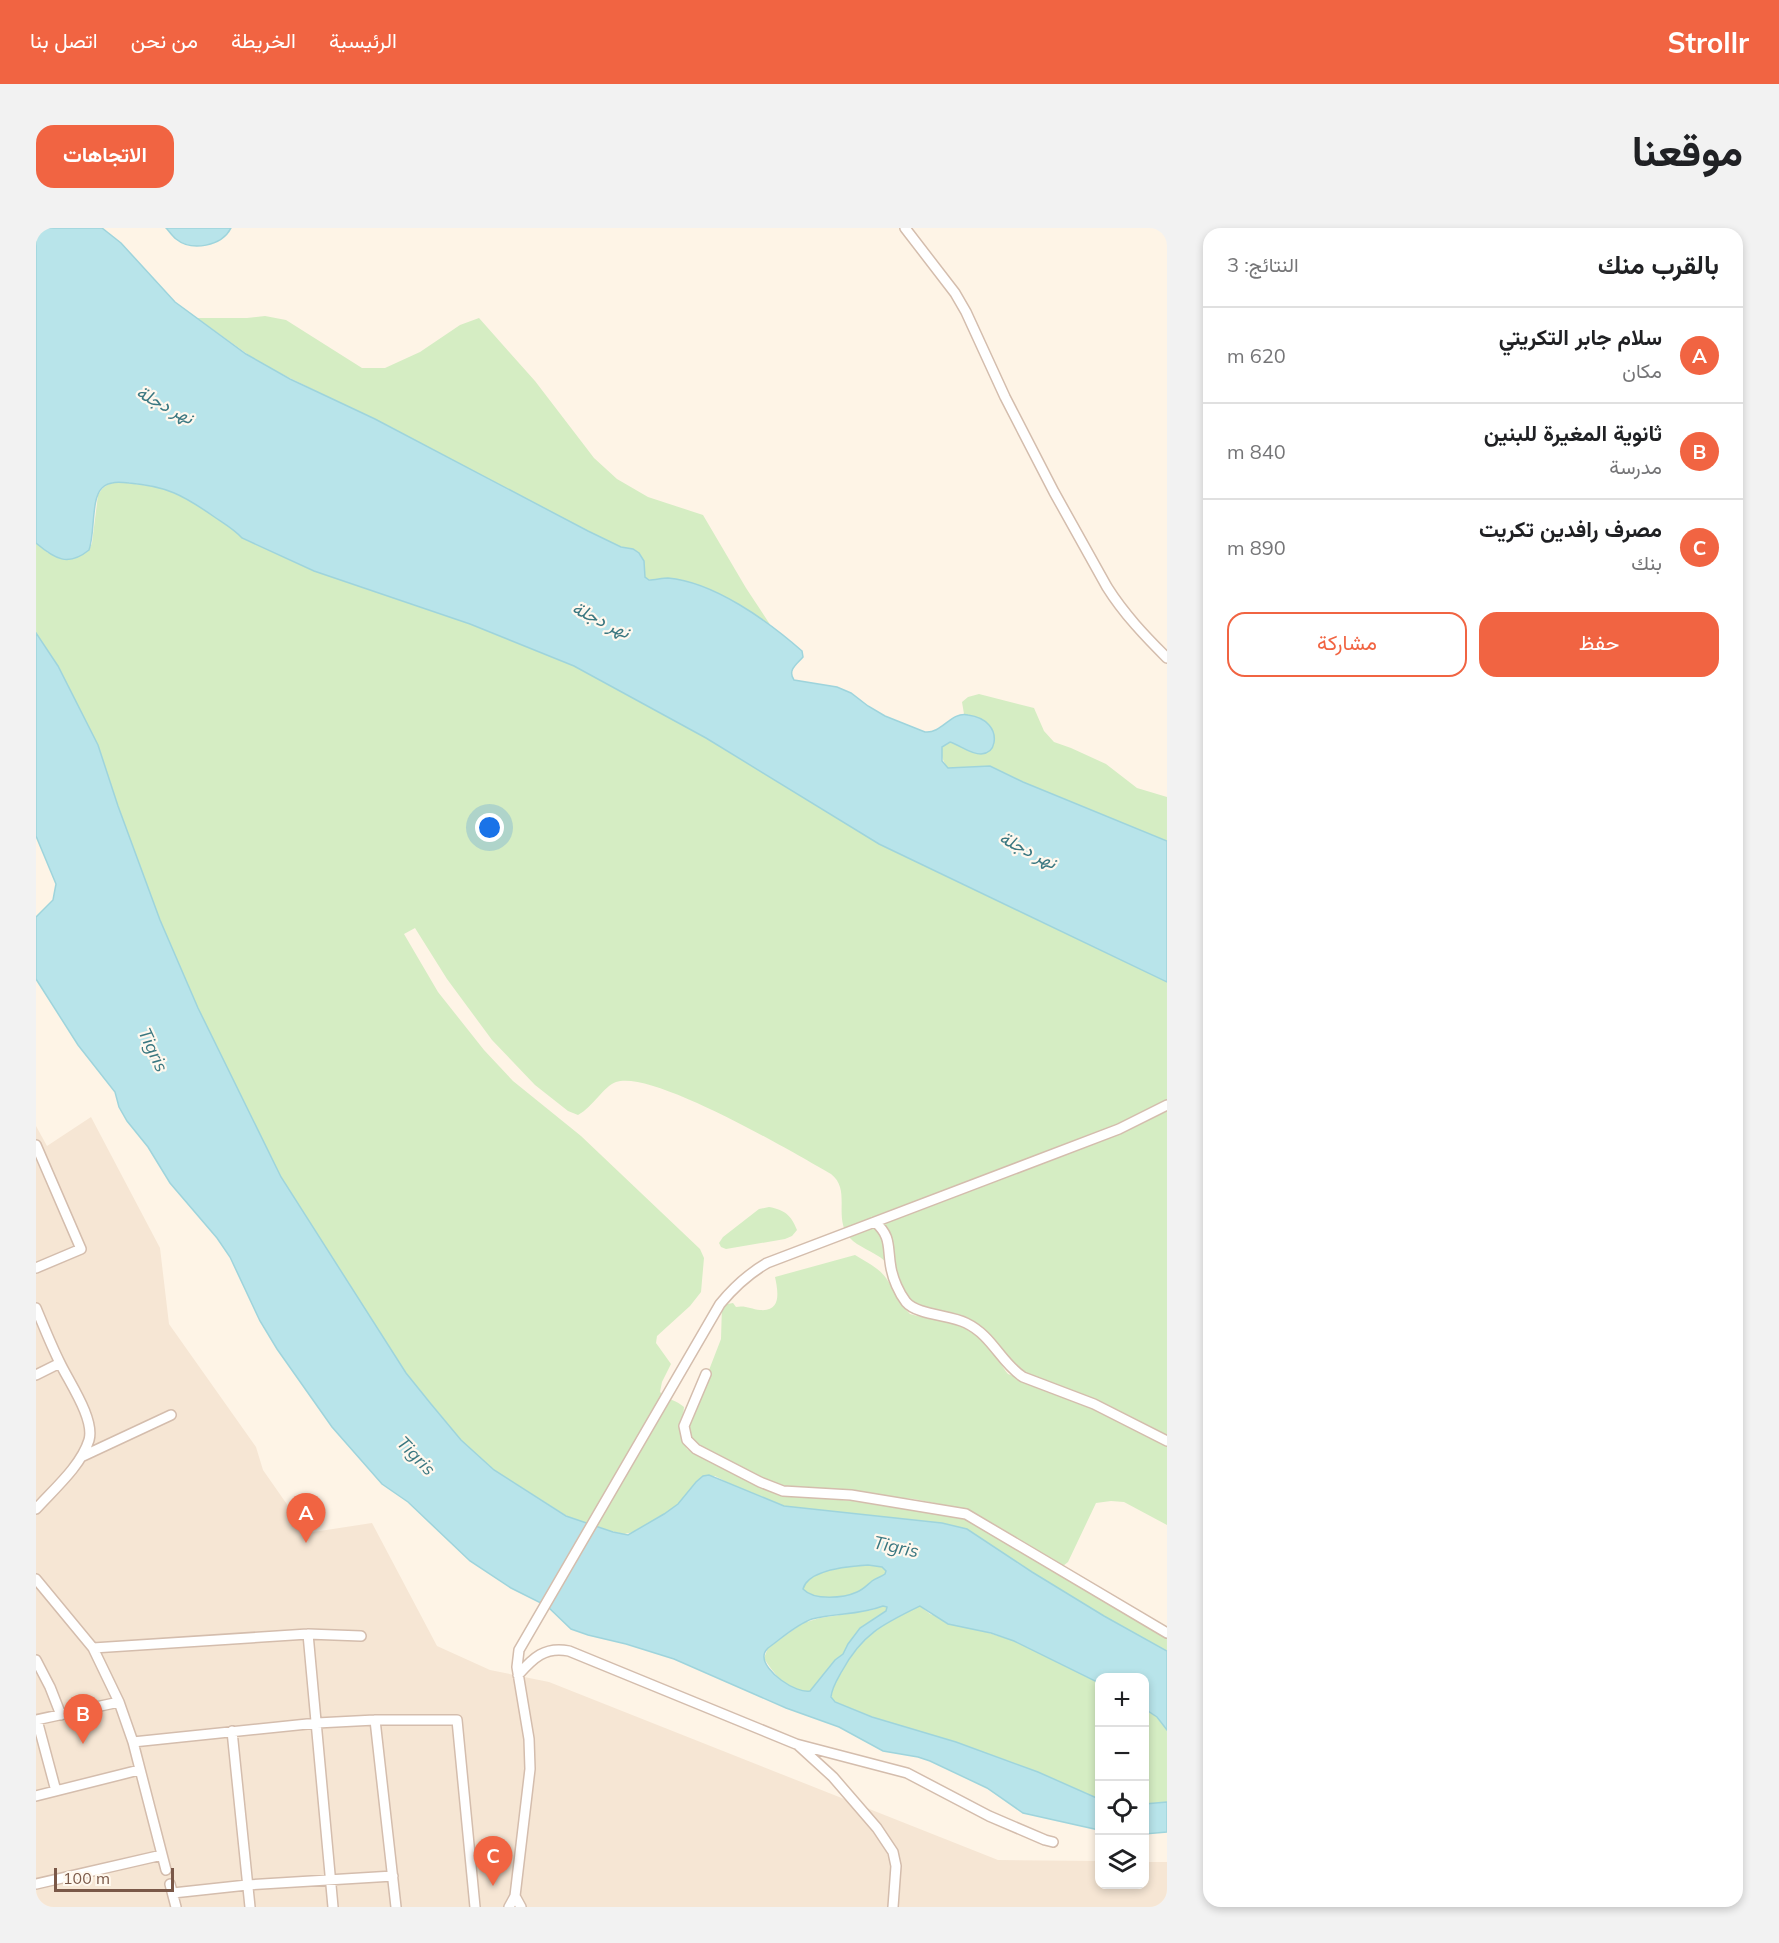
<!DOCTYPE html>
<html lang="ar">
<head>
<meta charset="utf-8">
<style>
	body { margin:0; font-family:Mulish,Vazirmatn,sans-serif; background:#f2f2f2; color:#202124; direction:rtl }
	.controls { position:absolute; right:18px; bottom:18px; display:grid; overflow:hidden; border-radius:12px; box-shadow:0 3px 9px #0003 }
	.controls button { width:54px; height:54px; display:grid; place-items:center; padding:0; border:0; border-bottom:2px solid #e0e0e0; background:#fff; color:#202124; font:30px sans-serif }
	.scale { position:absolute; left:18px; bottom:15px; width:120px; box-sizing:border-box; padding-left:6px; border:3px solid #7a5848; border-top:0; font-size:16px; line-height:21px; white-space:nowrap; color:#7a5848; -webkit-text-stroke:4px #fff8ee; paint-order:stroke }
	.you { position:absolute; left:454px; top:600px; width:21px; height:21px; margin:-15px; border:4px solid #fff; border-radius:50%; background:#1a73e8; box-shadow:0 0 0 9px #1a73e833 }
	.badge { display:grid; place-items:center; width:39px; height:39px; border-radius:50%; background:#f16442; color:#fff; font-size:20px; font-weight:700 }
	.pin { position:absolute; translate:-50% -50px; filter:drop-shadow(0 2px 3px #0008) }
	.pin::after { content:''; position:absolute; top:32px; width:21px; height:18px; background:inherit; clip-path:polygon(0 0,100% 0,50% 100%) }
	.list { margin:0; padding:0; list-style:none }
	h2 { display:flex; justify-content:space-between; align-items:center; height:78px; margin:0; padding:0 24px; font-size:26px }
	h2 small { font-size:20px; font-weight:400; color:#757577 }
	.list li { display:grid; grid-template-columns:39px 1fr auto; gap:18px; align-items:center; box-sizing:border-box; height:96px; padding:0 24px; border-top:2px solid #e0e0e0 }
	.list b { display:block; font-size:22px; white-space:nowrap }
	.list p { margin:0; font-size:20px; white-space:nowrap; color:#757577 }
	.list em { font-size:20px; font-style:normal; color:#757577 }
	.actions { display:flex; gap:12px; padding:18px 24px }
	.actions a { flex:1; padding:14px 0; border:2px solid #f16442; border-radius:18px; text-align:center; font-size:21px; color:#f16442 }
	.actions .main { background:#f16442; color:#fff }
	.icon { flex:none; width:33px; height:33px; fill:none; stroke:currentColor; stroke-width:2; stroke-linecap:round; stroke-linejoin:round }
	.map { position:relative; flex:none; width:1131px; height:1679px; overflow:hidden; direction:ltr; border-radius:18px }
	header { display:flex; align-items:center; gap:36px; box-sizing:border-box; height:84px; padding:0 30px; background:#f16442; color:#fff }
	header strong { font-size:28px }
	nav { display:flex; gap:33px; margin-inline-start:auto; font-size:21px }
	.intro { display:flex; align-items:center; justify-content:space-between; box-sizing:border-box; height:144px; padding:0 36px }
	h1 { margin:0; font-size:42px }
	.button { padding:15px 27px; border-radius:18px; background:#f16442; color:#fff; font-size:21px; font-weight:700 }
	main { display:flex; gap:36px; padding:0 36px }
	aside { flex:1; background:#fff; border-radius:18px; box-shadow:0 3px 9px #0003 }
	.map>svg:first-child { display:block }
	.residential { fill:#f6e6d4 }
	.green { fill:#d5edc3 }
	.water { fill:#b8e4ea; stroke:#9ed4dc; stroke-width:1.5; fill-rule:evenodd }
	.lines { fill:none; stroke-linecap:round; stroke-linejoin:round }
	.street-casing { stroke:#d4bdad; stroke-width:12 }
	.street { stroke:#fff; stroke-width:9 }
	.labels { text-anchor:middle; stroke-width:4.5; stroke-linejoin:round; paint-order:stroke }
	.water-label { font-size:18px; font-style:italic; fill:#3a7780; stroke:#fff8ee }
</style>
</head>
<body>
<header>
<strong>Strollr</strong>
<nav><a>الرئيسية</a><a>الخريطة</a><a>من نحن</a><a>اتصل بنا</a></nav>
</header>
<div class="intro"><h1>موقعنا</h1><a class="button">الاتجاهات</a></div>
<main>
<aside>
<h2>بالقرب منك<small>النتائج: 3</small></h2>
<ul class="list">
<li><span class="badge">A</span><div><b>سلام جابر التكريتي</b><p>مكان</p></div><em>620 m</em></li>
<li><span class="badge">B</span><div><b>ثانوية المغيرة للبنين</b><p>مدرسة</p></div><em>840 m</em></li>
<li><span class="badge">C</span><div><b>مصرف رافدين تكريت</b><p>بنك</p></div><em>890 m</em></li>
</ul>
<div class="actions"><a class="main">حفظ</a><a>مشاركة</a></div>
</aside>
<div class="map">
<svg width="1131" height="1679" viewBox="0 0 1131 1679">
	<rect width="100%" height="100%" fill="#fef4e6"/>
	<path class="residential" d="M55,889L124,1020L133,1096L220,1219L227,1242L271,1305L336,1295L401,1418L454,1442L513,1454L962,1632L1063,1633L1064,1656H1108L1109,1634H1131V1679H0V898L11,918Z"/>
	<path class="green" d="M229,88L250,92L326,140H349L384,124L424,97L443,90L499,153L558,230L581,251L612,269L667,287L710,360L735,398L681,365L663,358L629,350L616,352L609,350L608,333L603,325L597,321L585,319L552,303L339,191L312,179L224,135L161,90H211Z
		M83,254L130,260L166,279L200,304L206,310L278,343L434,396L538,438L670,510L843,616L1131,754V1209L1052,1168L986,1145L982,1141C966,1122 951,1096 926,1088C912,1083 893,1084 881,1077C865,1068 863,1049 852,1036C843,1026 827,1021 817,1013C794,993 817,963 795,946C758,925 616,841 580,854C568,858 557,879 542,887L532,883L499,857L456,812L411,751L379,700L368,706L402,764L448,822L477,853L545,908L664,1021L668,1030L665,1064L654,1078L621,1108L620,1115L635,1136L626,1154L624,1164C632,1172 640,1172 648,1179L645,1208L651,1221L733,1262L748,1267L850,1276L933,1291L1131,1409V1423L1068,1388L996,1344L931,1301L906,1295L748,1278L700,1259L679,1248L660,1254L642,1276L628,1286L598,1304L588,1306L565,1301L531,1288L458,1242L425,1212L370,1145L245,949L162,780L124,692L82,578L62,517L22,438L0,405V315L12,325L53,322L56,315L62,267C67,258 73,255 83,254Z
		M943,466L998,480L1008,503L1018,514L1035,520L1070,536L1101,560L1131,569V613L987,554L954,538L912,540C905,533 900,512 917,515C925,516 933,522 940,525L939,489L928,486L926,474L932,469Z
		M733,979C749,982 755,987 761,1002L756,1008L749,1011L690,1021L685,1019L683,1015L687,1009L723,981Z
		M819,1027C830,1034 842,1039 850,1050C858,1061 864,1076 874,1086C910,1096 928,1091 956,1122C962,1129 966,1139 972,1146L1051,1176L1131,1219V1297L1088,1274L1075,1273L1060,1275L1032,1334L1027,1338L935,1283L924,1280L878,1271L758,1260C720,1252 690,1233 656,1215L651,1199L685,1111L686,1077L697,1075L700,1079C709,1077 715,1081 724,1082C746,1084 742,1063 739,1049Z
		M832,1337L846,1339L850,1343L849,1346C841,1352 833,1358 824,1363C810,1370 778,1374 767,1361C771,1341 815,1338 832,1337Z
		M847,1378L851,1379L850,1383L824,1400L807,1426L799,1432L774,1463C754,1467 737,1445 728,1430L732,1420L767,1395L784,1390L836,1382Z
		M884,1378L894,1386L978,1413L1063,1455V1571L1002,1544L920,1514L836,1489L797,1473C793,1463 799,1455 804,1447C825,1407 845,1397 884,1378Z
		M1108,1481L1121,1489L1131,1502V1574L1109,1576Z"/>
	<path class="water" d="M0,0H66L85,15L139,74L210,126L254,151L339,191L552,303L585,319L597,321L603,325L608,333L609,349L613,352C619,352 626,350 632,350C678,354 732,393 766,423L767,429C761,436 751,442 758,452L801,459L815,465L832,478L849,488L889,504C906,506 915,483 932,487C939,488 948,491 953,497C961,506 961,525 945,526C934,526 924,517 914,514L906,519V533L912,540L954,538L987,554L1131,613V754L843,616L670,510L538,438L434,396L278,343L206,310C198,301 187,295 177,288C147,267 130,258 93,255C84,254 73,253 66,260C55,270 59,306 53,322C32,339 19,331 0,315Z
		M130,0H195C186,18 156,24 140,11C136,8 133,3 130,0Z
		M0,405L22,438L62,517L82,578L124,692L162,780L245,949L370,1145L395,1176L425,1212L458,1242L530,1288L577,1304L592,1307L628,1286L642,1276L660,1254L667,1248L673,1247L748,1278L906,1295L931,1301L996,1344L1068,1388L1131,1423V1502L1121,1489L1109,1481L1108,1450H1064L1063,1455L978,1413L955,1405L912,1396L884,1378C847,1396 826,1406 806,1443C801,1452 796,1459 795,1469L799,1474L836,1489L920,1514L1002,1544L1063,1571V1602L987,1585L951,1560L894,1533L882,1529L847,1523L803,1499L750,1480L638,1431L590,1416L552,1407L535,1401L511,1378L475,1360L434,1333L372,1274L346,1256L296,1199L241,1121L224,1093L194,1029L181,1010L134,955L112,919L91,893L83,879L79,864L42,817L0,751V689L17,672L20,656L0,608ZM832,1337L846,1339L850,1343L849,1346C845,1349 840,1350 836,1353C831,1357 828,1361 821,1364C808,1370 778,1373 767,1361C772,1341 815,1338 832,1337ZM847,1378L851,1379L850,1383L824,1400L812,1416L807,1426L799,1432L774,1463C760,1466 727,1443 728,1428C728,1425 731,1421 732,1420C746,1410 761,1396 776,1391C800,1385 824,1387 847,1378Z
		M1131,1574V1604L1109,1606V1576Z"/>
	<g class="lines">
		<defs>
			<path id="street" d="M869,0L919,65L930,84L969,169L1018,264L1071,359C1088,386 1109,408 1131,430
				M0,917L45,1021L0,1040
				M839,994C856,1009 851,1019 855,1040C857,1051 863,1065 870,1074C881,1087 914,1087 930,1095C957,1108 964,1134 987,1149L1058,1176L1131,1213
				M0,1080C8,1099 15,1117 24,1135C33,1154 59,1191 53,1212C45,1238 18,1261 0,1281
				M670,1146L648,1198L651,1212L660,1221L724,1254L747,1263L815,1267L930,1286L1131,1405
				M0,1147L24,1135
				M45,1229L135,1187
				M0,1351L57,1420L83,1474L97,1514L130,1642
				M272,1406L297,1679
				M57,1420L272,1406L325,1408
				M0,1432L14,1459L25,1487
				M482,1447C497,1430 509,1418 533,1423L760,1516L871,1545L953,1588L1009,1612L1017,1614
				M0,1492L83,1474
				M1,1492L20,1563
				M339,1492L360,1679
				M196,1503L214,1679
				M97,1514L281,1495L339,1492H421L439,1679
				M762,1517L797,1549L841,1600L857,1624L860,1638L857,1679
				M0,1568L103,1542
				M0,1656L126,1627
				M134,1656L140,1679
				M137,1665L211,1657L357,1648
				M479,1668L485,1679
				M473,1679L479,1668L494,1541L493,1511L481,1439L483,1422L684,1076C698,1059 712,1046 731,1035L1083,901L1131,877"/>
		</defs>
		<use href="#street" class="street-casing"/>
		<use href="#street" class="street"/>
	</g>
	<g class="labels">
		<g class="water-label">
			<text transform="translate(129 177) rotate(28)" y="6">نهر دجلة</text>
			<text transform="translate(565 392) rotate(26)" y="6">نهر دجلة</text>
			<text transform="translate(992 622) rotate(27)" y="6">نهر دجلة</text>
			<text transform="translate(117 822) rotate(65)" y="6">Tigris</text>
			<text transform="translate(380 1228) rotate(46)" y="6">Tigris</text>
			<text transform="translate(860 1319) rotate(12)" y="6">Tigris</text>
		</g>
	</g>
</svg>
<div class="controls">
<button>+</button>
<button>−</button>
<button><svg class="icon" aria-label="locate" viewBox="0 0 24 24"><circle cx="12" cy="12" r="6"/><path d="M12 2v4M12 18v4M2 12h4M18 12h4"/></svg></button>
<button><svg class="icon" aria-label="layers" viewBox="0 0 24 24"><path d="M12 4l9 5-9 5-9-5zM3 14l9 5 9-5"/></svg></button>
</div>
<div class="scale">100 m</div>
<div class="you"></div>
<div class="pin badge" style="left:270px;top:1315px">A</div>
<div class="pin badge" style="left:47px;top:1516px">B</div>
<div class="pin badge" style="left:457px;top:1658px">C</div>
</div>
</main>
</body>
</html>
